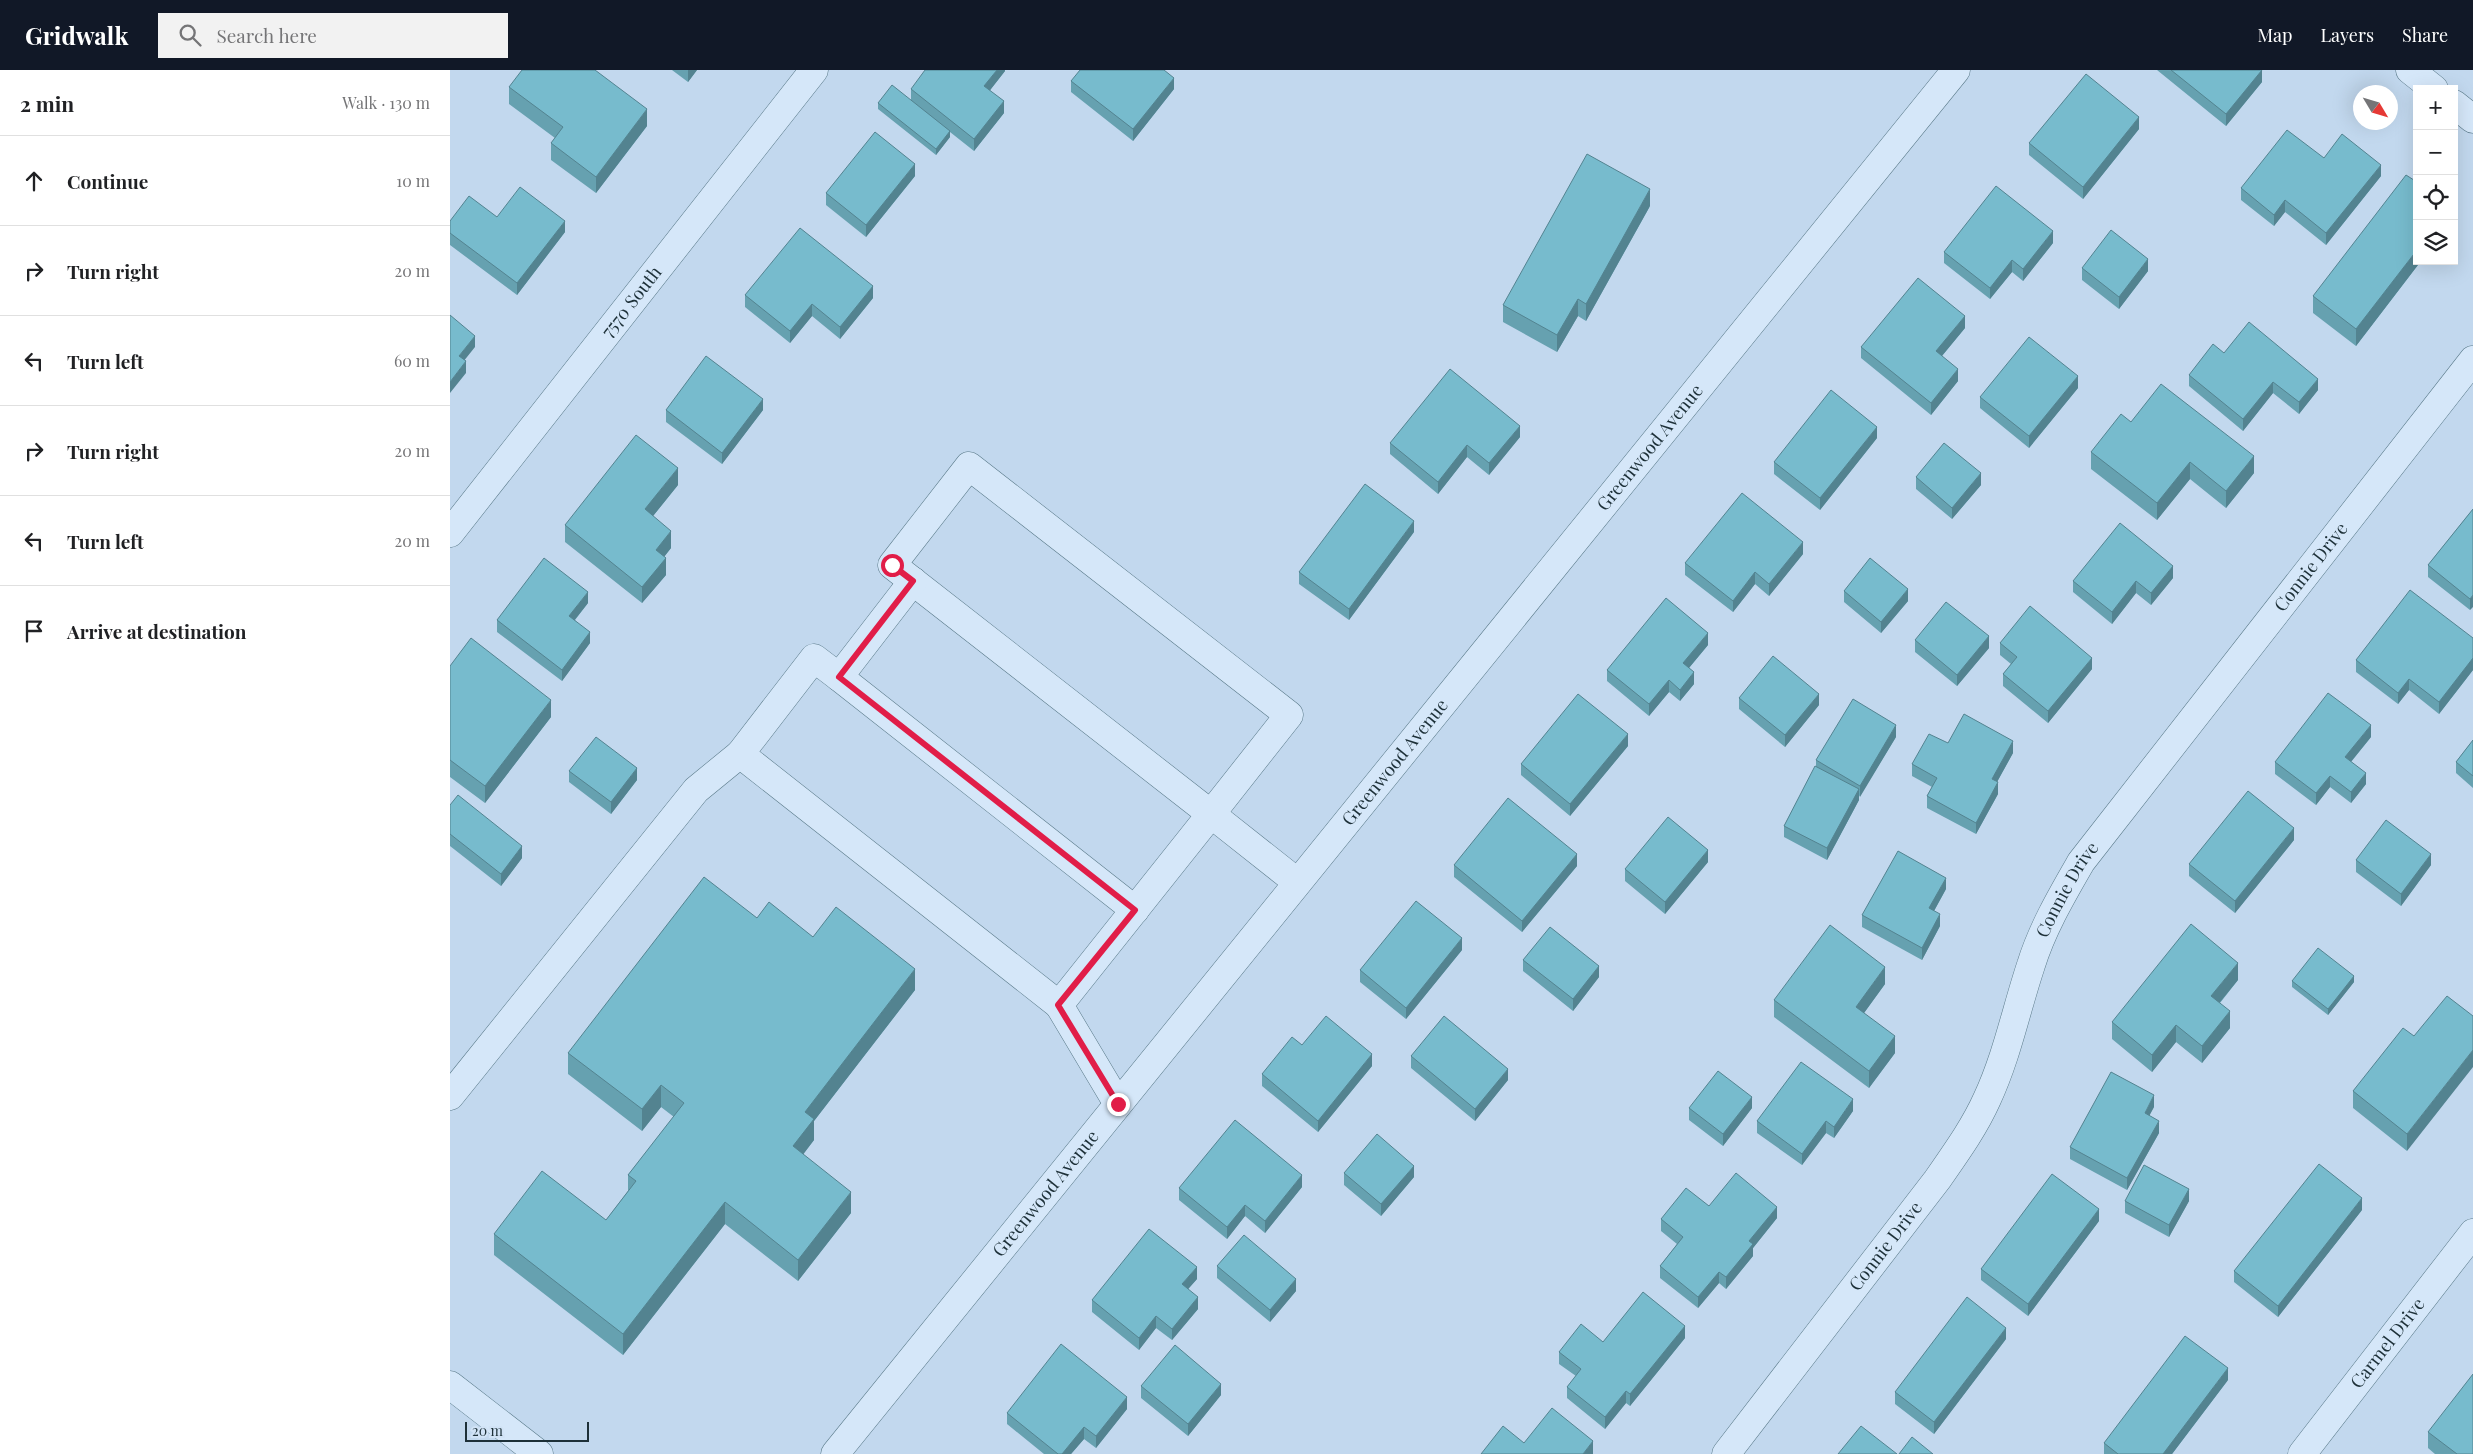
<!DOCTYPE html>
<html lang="en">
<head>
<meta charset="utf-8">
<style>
	body { margin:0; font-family:"Playfair Display",serif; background:#f2f2f2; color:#202124 }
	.controls { position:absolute; right:15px; top:15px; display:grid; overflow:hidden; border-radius:0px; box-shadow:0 5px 20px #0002 }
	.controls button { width:45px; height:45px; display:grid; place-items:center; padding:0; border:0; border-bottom:1px solid #e0e0e0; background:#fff; color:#202124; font:25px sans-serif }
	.compass { position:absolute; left:1903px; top:15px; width:45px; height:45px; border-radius:50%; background:#fff; box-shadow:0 5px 20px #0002; rotate:128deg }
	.scale { position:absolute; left:15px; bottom:12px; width:124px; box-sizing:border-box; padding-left:5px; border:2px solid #1d3038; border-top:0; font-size:14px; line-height:18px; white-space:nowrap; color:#1d3038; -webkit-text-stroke:4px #d1e3f6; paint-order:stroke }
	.stop { position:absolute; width:15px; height:15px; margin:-11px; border:4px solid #e11d48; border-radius:50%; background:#fff }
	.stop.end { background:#e11d48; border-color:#fff; box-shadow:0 1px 5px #0008 }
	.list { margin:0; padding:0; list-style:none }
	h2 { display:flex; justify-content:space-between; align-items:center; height:65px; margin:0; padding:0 20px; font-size:21px }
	h2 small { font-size:16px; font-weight:400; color:#757577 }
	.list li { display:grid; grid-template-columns:32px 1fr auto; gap:15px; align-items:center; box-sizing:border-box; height:90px; padding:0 20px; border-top:1px solid #e0e0e0 }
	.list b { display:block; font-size:19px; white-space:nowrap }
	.list em { font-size:16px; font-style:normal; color:#757577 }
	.icon { flex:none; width:28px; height:28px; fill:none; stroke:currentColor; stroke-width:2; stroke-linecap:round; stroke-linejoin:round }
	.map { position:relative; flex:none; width:2023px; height:1384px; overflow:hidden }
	header { display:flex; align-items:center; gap:30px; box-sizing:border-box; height:70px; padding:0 25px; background:#111827; color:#fff }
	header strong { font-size:24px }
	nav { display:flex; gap:28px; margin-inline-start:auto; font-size:18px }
	.search { width:350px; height:45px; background:#f2f2f2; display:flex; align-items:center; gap:12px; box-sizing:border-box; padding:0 18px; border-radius:0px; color:#757577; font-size:19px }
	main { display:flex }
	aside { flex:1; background:#fff }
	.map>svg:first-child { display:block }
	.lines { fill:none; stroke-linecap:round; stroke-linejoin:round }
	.minor-casing { stroke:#597988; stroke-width:29 }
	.minor { stroke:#d5e7f9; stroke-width:28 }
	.wall { fill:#66a1b0 }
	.shaded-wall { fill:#538390 }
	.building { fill:#77bbcd; stroke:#538390 }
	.route { stroke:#e11d48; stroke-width:6 }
	.labels { text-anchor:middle; stroke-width:5; stroke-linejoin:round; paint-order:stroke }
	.street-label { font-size:18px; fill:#1d3038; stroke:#d1e3f6 }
</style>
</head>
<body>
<header>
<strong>Gridwalk</strong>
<div class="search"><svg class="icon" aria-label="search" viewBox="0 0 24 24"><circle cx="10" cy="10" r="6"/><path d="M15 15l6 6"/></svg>Search here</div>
<nav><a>Map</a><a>Layers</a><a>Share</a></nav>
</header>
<main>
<aside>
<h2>2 min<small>Walk · 130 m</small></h2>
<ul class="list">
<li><svg class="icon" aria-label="ahead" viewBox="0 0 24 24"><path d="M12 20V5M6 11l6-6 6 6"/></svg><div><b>Continue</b></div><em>10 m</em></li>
<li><svg class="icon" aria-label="right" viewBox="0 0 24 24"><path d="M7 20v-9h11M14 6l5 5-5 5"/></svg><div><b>Turn right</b></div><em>20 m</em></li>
<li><svg class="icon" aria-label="left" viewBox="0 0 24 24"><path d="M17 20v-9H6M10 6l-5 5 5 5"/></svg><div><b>Turn left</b></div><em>60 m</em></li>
<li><svg class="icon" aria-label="right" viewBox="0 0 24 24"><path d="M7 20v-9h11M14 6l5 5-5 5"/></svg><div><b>Turn right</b></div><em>20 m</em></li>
<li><svg class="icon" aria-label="left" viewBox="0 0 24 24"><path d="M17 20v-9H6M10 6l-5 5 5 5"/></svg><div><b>Turn left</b></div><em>20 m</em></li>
<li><svg class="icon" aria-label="arrive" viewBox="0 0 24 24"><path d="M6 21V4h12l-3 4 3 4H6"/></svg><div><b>Arrive at destination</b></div></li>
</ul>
</aside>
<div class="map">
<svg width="2023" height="1384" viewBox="0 0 2023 1384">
	<rect width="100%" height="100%" fill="#c2d8ee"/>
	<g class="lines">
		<defs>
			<g id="minor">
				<path d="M1960,0L1984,19"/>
				<path d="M2004,34L2023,49"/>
				<path d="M519,396L839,645L761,744L442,495Z"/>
				<path id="s1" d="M0,463L364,0"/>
				<path d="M463,511L389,607L685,840"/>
				<path d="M389,607L364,588L290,684L609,935"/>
				<path d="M0,1026L246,720L290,684"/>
				<path d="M668,1034L609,935L761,744L847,812"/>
				<path d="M0,1315L89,1384"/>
				<path id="s2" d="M385,1384L1506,0"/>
				<path id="s3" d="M1276,1384L1487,1110C1505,1084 1524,1058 1537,1029C1557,986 1566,940 1581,895C1592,859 1612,825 1631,792L2023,290"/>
				<path id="s4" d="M1852,1384L2023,1163"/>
			</g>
		</defs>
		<use href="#minor" class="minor-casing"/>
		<use href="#minor" class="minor"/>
	</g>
	<path class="wall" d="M222,0H247L238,12Z
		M555,0V1L540,20L554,43L524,81L500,62V67L486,85L428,39V33L461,30V19Z
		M1707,0H1812V12L1776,56Z
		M621,11L724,19L683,71L621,22Z
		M59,17L197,56L146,123L101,90V73L105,68L59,34Z
		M1689,59L1633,129L1579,85V73Z
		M1874,88L1931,106L1876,175L1835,142L1824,156L1791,130V118Z
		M465,106L416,167L376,135V123Z
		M1200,136L1136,251L1128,246L1107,282L1053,252V235Z
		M47,147L115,162L67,225L0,175V151Z
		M1603,173L1573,211L1562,202L1540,229L1494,193V182Z
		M1967,191H1971L1906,276L1863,243V226Z
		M1632,198L1698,201L1669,239L1632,210Z
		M295,225L423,228L390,269L362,246L340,273L295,237Z
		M1515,258L1492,286L1508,311L1481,345L1411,288V277Z
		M1774,283L1868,320L1849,344L1823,323L1793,361L1739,316V305Z
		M1628,318L1579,378L1530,338V327Z
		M216,340H313L272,394L216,352Z
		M1681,352L1804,403L1776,438L1740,409L1707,450L1641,399V382Z
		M1070,367L1039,405L1017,387L988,424L940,384V373Z
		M1427,368L1370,440L1324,404V392Z
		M1466,407L1531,415L1502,449L1466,419Z
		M228,415L203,446L221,478L214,487L216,505L192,533L115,472V455Z
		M2023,439L2020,540L1978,507V495Z
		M964,462L899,550L849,514V502Z
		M1353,484L1319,526L1305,514L1283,542L1235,505V493Z
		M1723,508L1701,535L1686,523L1662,554L1623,522V511Z
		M1394,521L1458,531L1431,563L1394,532Z
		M138,533L125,550L140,573L112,611L47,562V550Z
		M2023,568V600L1989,644L1959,620L1948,634L1906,602V590Z
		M1465,570L1539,578L1507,616L1465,582Z
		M1550,573L1642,599L1598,653L1553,616V604L1561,594L1550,585Z
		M1258,575L1239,598L1244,614L1230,631L1219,622L1199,646L1157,611V600Z
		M0,596L101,647L35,733L0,707Z
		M1289,628L1369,635L1335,677L1289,639Z
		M1446,667L1409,727V730L1377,790L1334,767V756L1366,696V690Z
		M1921,667L1901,692L1916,714L1901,733L1880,717L1866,735L1825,704V692Z
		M2023,670V718L2006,703V692Z
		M1498,673L1563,683L1547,712L1548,724L1526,764L1477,738V726L1482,717L1462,706V694Z
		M1178,676L1120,746L1071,705V694Z
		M119,701L187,710L161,744L119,712Z
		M0,735L72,788L51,816L0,776Z
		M1844,770L1785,843L1739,806V794Z
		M1906,790L1981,795L1951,836L1906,802Z
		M1258,792L1215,844L1175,811V799Z
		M1004,795L1127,796L1072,862L1004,807Z
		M1496,819L1484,841L1490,856L1472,890L1412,857V845Z
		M307,848L363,867L465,920L364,1051V1070L353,1084L401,1143L348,1211L275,1154L173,1285L44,1185V1164L156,1150L178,1121V1105L224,1047L211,1037L192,1061L118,1004V983Z
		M1012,880L956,949L910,912V900Z
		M1073,890L1149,907L1123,941L1073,901Z
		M1788,910L1770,933L1780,958L1752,993L1726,972L1702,1002L1662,969V952Z
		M1842,911L1904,912L1878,945L1842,917Z
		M1435,914L1414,943L1445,983L1419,1018L1324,947V930Z
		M1964,966L1957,1081L1903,1038V1021Z
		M852,975L922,996L868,1062L812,1016V1004Z
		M961,986L1058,1010L1025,1051L961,998Z
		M1704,1037L1699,1045L1709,1063L1677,1120L1620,1089V1077Z
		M1239,1038H1302L1273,1076L1239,1050Z
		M1403,1041L1384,1068L1376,1063L1352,1095L1307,1063V1051Z
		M894,1103L964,1107L931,1146L894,1115Z
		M852,1117L815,1163L795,1146L777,1169L729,1130V1118Z
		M1675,1131H1739L1719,1167L1675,1143Z
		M1259,1136L1327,1148L1303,1178V1186L1276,1219L1269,1213L1248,1238L1210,1208V1196L1227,1174L1211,1161V1149Z
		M1912,1140L1828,1247L1784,1212V1201Z
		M1649,1151L1578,1246L1531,1210V1199Z
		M767,1196L846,1221L820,1252L767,1208Z
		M747,1209L738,1219L748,1239L722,1270L706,1258L689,1280L642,1242V1230Z
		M1235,1268L1180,1336L1176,1333L1155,1359L1117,1328V1317L1126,1306L1109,1294V1282L1153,1272Z
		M1556,1269L1484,1364L1445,1334V1322Z
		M1778,1310L1722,1384H1654V1373Z
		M691,1316L771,1325L738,1366L691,1328Z
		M677,1339L646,1378L634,1369L621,1384H594L557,1354V1343Z
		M1978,1362L2023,1384H1985L1978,1378Z"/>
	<path class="shaded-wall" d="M238,0H247L238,12Z
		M547,0H555V1L534,28V16Z
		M1812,0V12L1776,56V44Z
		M724,8V19L683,71V59Z
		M554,31V43L524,81V69Z
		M197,39V56L146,123V107Z
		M1689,47V59L1633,129V117Z
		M500,61V67L486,85V79Z
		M465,94V106L416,167V155Z
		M1931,95V106L1876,175V163Z
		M1200,119V136L1136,251V234Z
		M1835,130V142L1824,156V145Z
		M115,151V162L67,225V213Z
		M1603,161V173L1573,211V199Z
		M1967,180V191H1971L1906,276V259Z
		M1698,189V201L1669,239V227Z
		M1562,190V202L1540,229V218Z
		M423,216V228L390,269V257Z
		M1128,229V246L1107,282V265Z
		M362,234V246L340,273V261Z
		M1515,246V258L1486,293V281Z
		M25,266V277L9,297V286Z
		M16,291V303L0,323V312Z
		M1508,299V311L1481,345V333Z
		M1628,306V318L1579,378V366Z
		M1868,309V320L1849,344V332Z
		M1823,312V323L1793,361V349Z
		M313,329V340L272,394V383Z
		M1070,356V367L1039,405V393Z
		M1427,357V368L1370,440V428Z
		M1017,375V387L988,424V412Z
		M1804,386V403L1776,438V421Z
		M1740,392V409L1707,450V433Z
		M228,398V415L195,456V439Z
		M1531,403V415L1502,449V438Z
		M964,451V462L899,550V539Z
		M221,461V478L206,497V480Z
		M1353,472V484L1319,526V514Z
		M216,488V505L192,533V517Z
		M1723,496V508L1701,535V523Z
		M1305,502V514L1283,542V531Z
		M1686,511V523L1662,554V542Z
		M1458,519V531L1431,563V552Z
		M138,522V533L119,557V546Z
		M2023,525V537L2020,540V529Z
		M140,562V573L112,611V600Z
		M1258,563V575L1233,605V593Z
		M1539,566V578L1507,616V605Z
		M1642,588V599L1598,653V641Z
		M2023,588V600L1989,644V632Z
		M1244,602V614L1230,631V620Z
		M1959,609V620L1948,634V623Z
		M1219,610V622L1199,646V634Z
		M1369,624V635L1335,677V665Z
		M101,630V647L35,733V716Z
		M1446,655V667L1410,727V716Z
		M1921,655V667L1895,699V687Z
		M1178,664V676L1120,746V734Z
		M1563,671V683L1542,721V709Z
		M187,698V710L161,744V732Z
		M1916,703V714L1901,733V722Z
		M1880,706V717L1866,735V723Z
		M1548,712V724L1526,764V753Z
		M1409,719V730L1377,790V778Z
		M1844,758V770L1785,843V831Z
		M72,776V788L51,816V804Z
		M1258,780V792L1215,844V832Z
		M1127,784V796L1072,862V851Z
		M1981,784V795L1951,836V824Z
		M1496,808V819L1479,850V838Z
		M1490,844V856L1472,890V878Z
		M1012,868V880L956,949V938Z
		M1788,893V910L1761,943V926Z
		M1149,896V907L1123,941V929Z
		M1435,897V914L1406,954V937Z
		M465,899V920L364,1051V1070L343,1098V1076L355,1042Z
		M1904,906V912L1878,945V939Z
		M1780,941V958L1752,993V976Z
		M1726,955V972L1702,1002V985Z
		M1445,966V983L1419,1018V1001Z
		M2023,980V997L1957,1081V1064Z
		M922,984V996L868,1062V1051Z
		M1058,999V1010L1025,1051V1039Z
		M211,1015V1037L192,1061V1039Z
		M1704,1025V1037L1695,1054V1043Z
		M1302,1027V1038L1273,1076V1064Z
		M1403,1029V1041L1384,1068V1057Z
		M1376,1051V1063L1352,1095V1084Z
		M1709,1051V1063L1677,1120V1108Z
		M964,1096V1107L931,1146V1134Z
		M852,1105V1117L815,1163V1151Z
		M1739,1119V1131L1719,1167V1155Z
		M401,1122V1143L348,1211V1190Z
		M1912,1128V1140L1828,1247V1236Z
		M275,1132V1154L173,1285V1264Z
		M795,1135V1146L777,1169V1157Z
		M1327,1137V1148L1303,1178V1186L1276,1219V1207L1299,1171Z
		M1649,1139V1151L1578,1246V1234Z
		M747,1197V1209L732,1226V1214Z
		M1269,1202V1213L1248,1238V1227Z
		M846,1209V1221L820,1252V1240Z
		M748,1227V1239L722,1270V1259Z
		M706,1246V1258L689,1280V1268Z
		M1235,1256V1268L1180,1336V1324Z
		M1556,1258V1269L1484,1364V1352Z
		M1778,1298V1310L1722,1384H1713Z
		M771,1314V1325L738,1366V1354Z
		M1176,1321V1333L1155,1359V1347Z
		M677,1327V1339L646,1378V1366Z
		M634,1357V1369L621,1384H612Z
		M1143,1371V1384H1133Z"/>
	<path class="building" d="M72,0H145L197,39L146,107L101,73L113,57L59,17Z
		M475,0H547L534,16L554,31L524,69L461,19Z
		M630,0H714L724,8L683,59L621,11Z
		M1721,0H1812L1776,44Z
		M1636,4L1689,47L1633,117L1579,73Z
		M442,15L500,61L486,79L428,33Z
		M1837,60L1874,88L1892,64L1931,95L1876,163L1835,130L1824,145L1791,118Z
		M425,62L465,94L416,155L376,123Z
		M1137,84L1200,119L1136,234L1128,229L1107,265L1053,235Z
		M1956,105L1967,112V180L1906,259L1863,226Z
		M1546,116L1603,161L1573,199L1562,190L1540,218L1494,182Z
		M70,117L115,151L67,213L0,163V151L19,126L47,147Z
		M350,158L423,216L390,257L362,234L340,261L295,225Z
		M1661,160L1698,189L1669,227L1632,198Z
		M1468,208L1515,246L1486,281L1508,299L1481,333L1411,277Z
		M0,245L25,266L9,286L16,291L0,312Z
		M1799,252L1868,309L1849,332L1823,312L1793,349L1739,305L1763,274L1774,283Z
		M1579,267L1628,306L1579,366L1530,327Z
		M256,286L313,329L272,383L216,340Z
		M1000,299L1070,356L1039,393L1017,375L988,412L940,373Z
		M1711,314L1804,386L1776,421L1740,392L1707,433L1641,382L1671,344L1681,352Z
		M1381,320L1427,357L1370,428L1324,392Z
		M186,365L228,398L195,439L221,461L206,480L216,488L192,517L115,455Z
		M1494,373L1531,403L1502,438L1466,407Z
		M915,414L964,451L899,539L849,502Z
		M1292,423L1353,472L1319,514L1305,502L1283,531L1235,493Z
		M2023,439V525L2020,529L1978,495Z
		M1670,453L1723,496L1701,523L1686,511L1662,542L1623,511Z
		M94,488L138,522L119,546L140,562L112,600L47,550Z
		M1420,488L1458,519L1431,552L1394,521Z
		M1960,520L2023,568V588L1989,632L1959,609L1948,623L1906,590Z
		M1216,528L1258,563L1233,593L1244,602L1230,620L1219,610L1199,634L1157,600Z
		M1496,532L1539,566L1507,605L1465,570Z
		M1580,536L1642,588L1598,641L1553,604L1567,587L1550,573Z
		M21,568L101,630L35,716L0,690V596Z
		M1323,586L1369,624L1335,665L1289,628Z
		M1878,623L1921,655L1895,687L1916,703L1901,722L1880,706L1866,723L1825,692Z
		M1128,624L1178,664L1120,734L1071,694Z
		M1403,629L1446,655L1410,716L1366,690Z
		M1514,644L1563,671L1542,709L1548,712L1526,753L1477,726L1487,708L1462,694L1479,664L1498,673Z
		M146,667L187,698L161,732L119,701Z
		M2023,670V706L2006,692Z
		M1365,696L1409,719L1377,778L1334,756Z
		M1798,721L1844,758L1785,831L1739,794Z
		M8,725L72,776L51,804L0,764V735Z
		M1058,728L1127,784L1072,851L1004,795Z
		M1218,747L1258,780L1215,832L1175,799Z
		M1936,750L1981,784L1951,824L1906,790Z
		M1448,781L1496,808L1479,838L1490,844L1472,878L1412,845Z
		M254,807L307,848L319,832L363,867L386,837L465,899L355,1042L364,1049L343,1076L401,1122L348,1190L275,1132L173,1264L44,1164L92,1101L156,1150L186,1111L178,1105L234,1033L211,1015L192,1039L118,983Z
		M966,831L1012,868L956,938L910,900Z
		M1741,854L1788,893L1761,926L1780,941L1752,976L1726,955L1702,985L1662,952Z
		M1380,855L1435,897L1406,937L1445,966L1419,1001L1324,930Z
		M1100,857L1149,896L1123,929L1073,890Z
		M1868,878L1904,906L1878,939L1842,911Z
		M1997,926L2023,946V980L1957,1064L1903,1021L1953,958L1964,966Z
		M876,946L922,984L868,1051L812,1004L842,967L852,975Z
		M994,946L1058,999L1025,1039L961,986Z
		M1351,992L1403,1029L1384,1057L1376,1051L1352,1084L1307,1051Z
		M1268,1001L1302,1027L1273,1064L1239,1038Z
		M1661,1002L1704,1025L1695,1043L1709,1051L1677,1108L1620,1077Z
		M785,1050L852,1105L815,1151L795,1135L777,1157L729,1118Z
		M927,1064L964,1096L931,1134L894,1103Z
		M1869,1094L1912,1128L1828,1236L1784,1201Z
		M1694,1095L1739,1119L1719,1155L1675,1131Z
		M1286,1103L1327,1137L1299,1171L1303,1174L1276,1207L1269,1202L1248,1227L1210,1196L1233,1167L1211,1149L1236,1118L1259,1136Z
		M1602,1104L1649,1139L1578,1234L1531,1199Z
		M699,1159L747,1197L732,1214L748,1227L722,1259L706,1246L689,1268L642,1230Z
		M794,1165L846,1209L820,1240L767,1196Z
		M1193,1222L1235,1256L1180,1324L1176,1321L1155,1347L1117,1317L1131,1299L1109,1282L1131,1254L1153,1272Z
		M1517,1227L1556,1258L1484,1352L1445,1322Z
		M1735,1266L1778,1298L1713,1384H1668L1654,1373Z
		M611,1274L677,1327L646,1366L634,1357L612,1384H608L557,1343Z
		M725,1275L771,1314L738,1354L691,1316Z
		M2023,1304V1384H2007L1978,1362Z
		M1102,1338L1143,1371L1133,1384H1031L1053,1356L1074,1373Z
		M1411,1356L1447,1384H1388Z
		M1462,1367L1483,1384H1449Z"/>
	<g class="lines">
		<path class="route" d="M442,495L463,511L389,607L685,840L608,935L668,1034"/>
	</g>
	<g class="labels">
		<g class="street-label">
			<text dy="6" stroke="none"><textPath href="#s1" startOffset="294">7570 South</textPath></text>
			<text dy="6" stroke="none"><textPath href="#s2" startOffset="1295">Greenwood Avenue</textPath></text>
			<text dy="6" stroke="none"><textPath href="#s3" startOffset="1071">Connie Drive</textPath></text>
			<text dy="6" stroke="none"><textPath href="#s2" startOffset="890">Greenwood Avenue</textPath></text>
			<text dy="6" stroke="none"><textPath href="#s3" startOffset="666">Connie Drive</textPath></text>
			<text dy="6" stroke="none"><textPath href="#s2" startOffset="335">Greenwood Avenue</textPath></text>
			<text dy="6" stroke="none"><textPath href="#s3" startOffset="262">Connie Drive</textPath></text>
			<text dy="6" stroke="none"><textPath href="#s4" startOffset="140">Carmel Drive</textPath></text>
		</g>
	</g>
</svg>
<div class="controls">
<button>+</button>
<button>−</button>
<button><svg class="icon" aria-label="locate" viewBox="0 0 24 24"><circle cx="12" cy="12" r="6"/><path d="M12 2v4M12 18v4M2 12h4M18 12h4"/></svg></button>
<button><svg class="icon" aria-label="layers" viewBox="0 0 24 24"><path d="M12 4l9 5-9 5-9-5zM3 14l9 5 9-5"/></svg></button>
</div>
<svg class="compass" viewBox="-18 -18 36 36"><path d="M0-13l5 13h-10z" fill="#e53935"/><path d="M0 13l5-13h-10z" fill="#757577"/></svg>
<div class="scale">20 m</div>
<div class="stop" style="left:442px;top:495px"></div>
<div class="stop end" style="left:668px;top:1034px"></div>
</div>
</main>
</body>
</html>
